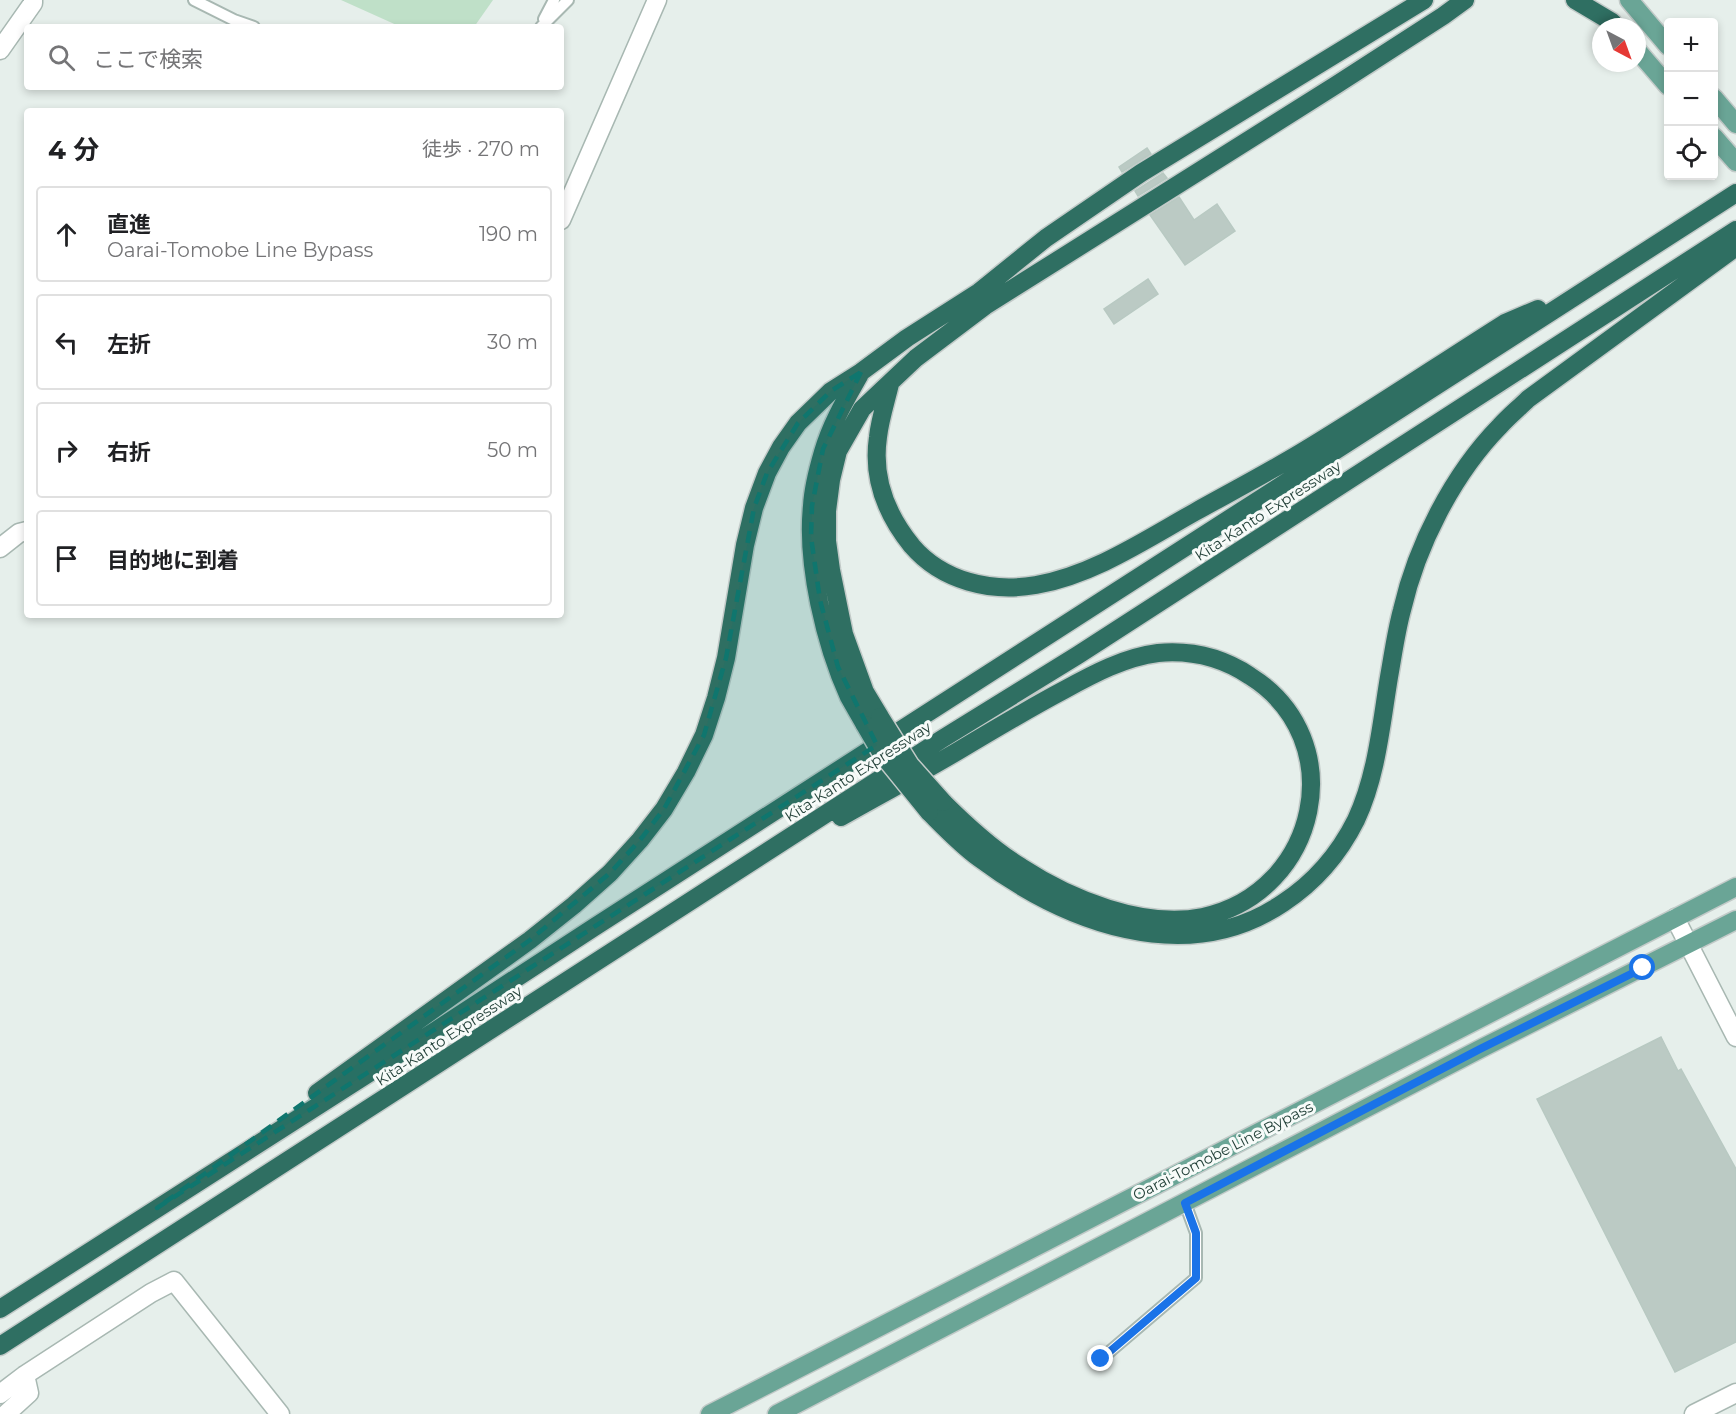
<!DOCTYPE html>
<html lang="ja">
<head>
<meta charset="utf-8">
<style>
	body { margin:0; font-family:Montserrat,"Noto Sans JP",sans-serif; background:#f6f6f6; color:#202124 }
	.controls { position:absolute; right:18px; top:18px; display:grid; overflow:hidden; border-radius:6px; box-shadow:0 3px 9px #0003 }
	.controls button { width:54px; height:54px; display:grid; place-items:center; padding:0; border:0; border-bottom:2px solid #e0e0e0; background:#fff; color:#202124; font:30px sans-serif }
	.compass { position:absolute; left:1592px; top:18px; width:54px; height:54px; border-radius:50%; background:#fff; box-shadow:0 3px 9px #0003; rotate:139deg }
	.stop { position:absolute; width:18px; height:18px; margin:-14px; border:4px solid #1a73e8; border-radius:50%; background:#fff }
	.stop.end { background:#1a73e8; border-color:#fff; box-shadow:0 2px 6px #0008 }
	.list { margin:0; padding:0; list-style:none }
	h2 { display:flex; justify-content:space-between; align-items:center; height:78px; margin:0; padding:0 24px; font-size:26px }
	h2 small { font-size:20px; font-weight:400; color:#757577 }
	.list li { display:grid; grid-template-columns:39px 1fr auto; gap:18px; align-items:center; box-sizing:border-box; height:96px; margin:0 12px 12px; padding:0 12px; border:2px solid #e0e0e0; border-radius:6px }
	.list b { display:block; font-size:22px; white-space:nowrap }
	.list p { margin:0; font-size:20px; white-space:nowrap; color:#757577 }
	.list em { font-size:20px; font-style:normal; color:#757577 }
	.icon { flex:none; width:33px; height:33px; fill:none; stroke:currentColor; stroke-width:2; stroke-linecap:round; stroke-linejoin:round }
	.map { position:relative; flex:none; width:1736px; height:1414px; overflow:hidden }
	.search { position:absolute; background:#fff; box-shadow:0 3px 9px #0003; left:24px; top:24px; width:540px; height:66px; display:flex; align-items:center; gap:15px; box-sizing:border-box; padding:0 21px; border-radius:6px; color:#757577; font-size:22px }
	.panel { position:absolute; background:#fff; box-shadow:0 3px 9px #0003; left:24px; top:108px; width:540px; height:510px; border-radius:6px }
	.map>svg:first-child { display:block }
	.green { fill:#bfe0c8 }
	.building { fill:#bbcac4; stroke:#b8c9c2; stroke-width:1.5 }
	.lines { fill:none; stroke-linecap:round; stroke-linejoin:round }
	.service-casing { stroke:#a8b8b2; stroke-width:14 }
	.minor-casing { stroke:#a8b8b2; stroke-width:21 }
	.tertiary-casing { stroke:#a8b8b2; stroke-width:21 }
	.primary-casing { stroke:#c2cac8; stroke-width:21 }
	.motorway-casing { stroke:#c2cac8; stroke-width:21 }
	.service { stroke:#fff; stroke-width:10 }
	.minor { stroke:#fff; stroke-width:18 }
	.tertiary { stroke:#fff; stroke-width:18 }
	.primary { stroke:#6aa596; stroke-width:18 }
	.motorway { stroke:#2f6f62; stroke-width:18 }
	.motorway-bridge-casing { stroke:#c2cac8; stroke-width:21; stroke-linecap:butt }
	.motorway-bridge { stroke:#2f6f62; stroke-width:18 }
	.route { stroke:#1a73e8; stroke-width:8 }
	.marked { fill:#0f766e; fill-opacity:0.2; stroke:#0f766e; stroke-width:4.5; stroke-dasharray:12 8; stroke-linejoin:round }
	.labels { text-anchor:middle; stroke-width:6; stroke-linejoin:round; paint-order:stroke }
	.street-label { font-size:15px; fill:#24423a; stroke:#f7fbf9 }
</style>
</head>
<body>
<div class="map">
<svg width="1736" height="1414" viewBox="0 0 1736 1414">
	<rect width="100%" height="100%" fill="#e6efeb"/>
	<path class="green" d="M341,0H493L474,27H401Z"/>
	<path class="building" d="M1147,148L1151,154L1122,172L1119,167Z
		M1163,173L1167,178L1138,196L1135,191Z
		M1179,197L1194,220L1217,204L1235,231L1185,265L1150,215Z
		M1148,279L1158,294L1114,324L1104,309Z
		M1661,1037L1678,1071L1681,1069L1736,1169V1342L1675,1372L1537,1099Z"/>
	<g class="lines">
		<defs>
			<path id="service" d="M194,0L234,20L254,27
				M544,19L554,0
				M541,27L568,0
				M1101,1359L1196,1278V1233L1185,1203"/>
			<path id="minor" d="M0,50L33,3V0
				M0,1394L25,1375L151,1293L174,1281L280,1414
				M6,1414L29,1393L25,1375
				M1694,1414L1736,1393"/>
			<path id="tertiary" d="M561,220L657,0
				M0,548L19,533L27,531
				M1675,918L1736,1037"/>
			<path id="primary" d="M1629,0L1668,46
				M1637,50L1668,86
				M1714,98L1736,124
				M1714,137L1736,162
				M710,1414L1736,887
				M777,1414L1480,1049L1736,920"/>
			<path id="motorway" d="M1575,0L1612,22
				M860,374C846,399 831,424 823,452C818,469 813,488 812,506C806,564 825,644 849,697C854,706 860,716 865,725
				M890,384C886,401 880,419 878,437C872,478 886,514 912,546C942,581 991,593 1036,585C1093,575 1145,540 1195,512C1231,492 1267,473 1302,452C1370,411 1437,366 1505,323L1538,309
				M880,717L865,692L844,634L831,570L827,541V511L831,480L838,451L862,409L916,358L985,306L1336,85L1443,16L1465,0
				M929,812C945,828 961,845 979,858C1065,922 1185,969 1283,903C1315,882 1339,854 1356,820C1377,775 1381,725 1389,677C1393,655 1396,632 1402,610C1417,545 1453,474 1500,426C1509,416 1519,408 1528,399L1736,247
				M841,817C880,795 919,774 958,751C993,730 1028,709 1064,690C1093,674 1125,657 1158,653C1191,650 1223,658 1250,676C1352,740 1319,892 1203,917C1143,929 1070,899 1021,867C992,849 967,826 943,802
				M317,1093L530,940L574,905L610,873L640,840L664,809L686,772L704,735L716,698L726,658L745,545L754,508L767,473L781,447L798,423L831,391L861,372L907,338L979,292L1046,238L1141,173L1424,0
				M0,1309L435,1031L593,928L1736,193
				M0,1346L942,739L1078,655L1736,230"/>
		</defs>
		<use href="#service" class="service-casing"/>
		<use href="#minor" class="minor-casing"/>
		<use href="#tertiary" class="tertiary-casing"/>
		<use href="#primary" class="primary-casing"/>
		<use href="#motorway" class="motorway-casing"/>
		<use href="#service" class="service"/>
		<use href="#minor" class="minor"/>
		<use href="#tertiary" class="tertiary"/>
		<use href="#primary" class="primary"/>
		<use href="#motorway" class="motorway"/>
		<defs>
			<path id="motorway-bridge" d="M880,717L910,765L943,802
				M865,725L882,754L929,812"/>
		</defs>
		<use href="#motorway-bridge" class="motorway-bridge-casing"/>
		<use href="#motorway-bridge" class="motorway-bridge"/>
	</g>
	<g class="lines">
		<path class="route" d="M1101,1359L1196,1278V1233L1185,1203L1480,1049L1643,968"/>
	</g>
	<path class="marked" d="M861,372L823,449L812,506L811,537L820,600L838,667L877,745L157,1208L530,940L610,873L640,840L664,809L704,735L726,658L754,508L767,473L798,423L831,391Z"/>
	<g class="labels">
		<g class="street-label">
			<text transform="translate(1268 511) rotate(-33)" y="5">Kita-Kanto Expressway</text>
			<text transform="translate(858 772) rotate(-33)" y="5">Kita-Kanto Expressway</text>
			<text transform="translate(449 1036) rotate(-33)" y="5">Kita-Kanto Expressway</text>
			<text transform="translate(1223 1151) rotate(-27)" y="5">Oarai-Tomobe Line Bypass</text>
		</g>
	</g>
</svg>
<div class="controls">
<button>+</button>
<button>−</button>
<button><svg class="icon" aria-label="locate" viewBox="0 0 24 24"><circle cx="12" cy="12" r="6"/><path d="M12 2v4M12 18v4M2 12h4M18 12h4"/></svg></button>
</div>
<svg class="compass" viewBox="-18 -18 36 36"><path d="M0-13l5 13h-10z" fill="#e53935"/><path d="M0 13l5-13h-10z" fill="#757577"/></svg>
<div class="stop" style="left:1643px;top:968px"></div>
<div class="stop end" style="left:1101px;top:1359px"></div>
<div class="search"><svg class="icon" aria-label="search" viewBox="0 0 24 24"><circle cx="10" cy="10" r="6"/><path d="M15 15l6 6"/></svg>ここで検索</div>
<section class="panel">
<h2>4 分<small>徒歩 · 270 m</small></h2>
<ul class="list">
<li><svg class="icon" aria-label="ahead" viewBox="0 0 24 24"><path d="M12 20V5M6 11l6-6 6 6"/></svg><div><b>直進</b><p>Oarai-Tomobe Line Bypass</p></div><em>190 m</em></li>
<li><svg class="icon" aria-label="left" viewBox="0 0 24 24"><path d="M17 20v-9H6M10 6l-5 5 5 5"/></svg><div><b>左折</b></div><em>30 m</em></li>
<li><svg class="icon" aria-label="right" viewBox="0 0 24 24"><path d="M7 20v-9h11M14 6l5 5-5 5"/></svg><div><b>右折</b></div><em>50 m</em></li>
<li><svg class="icon" aria-label="arrive" viewBox="0 0 24 24"><path d="M6 21V4h12l-3 4 3 4H6"/></svg><div><b>目的地に到着</b></div></li>
</ul>
</section>
</div>
</body>
</html>
